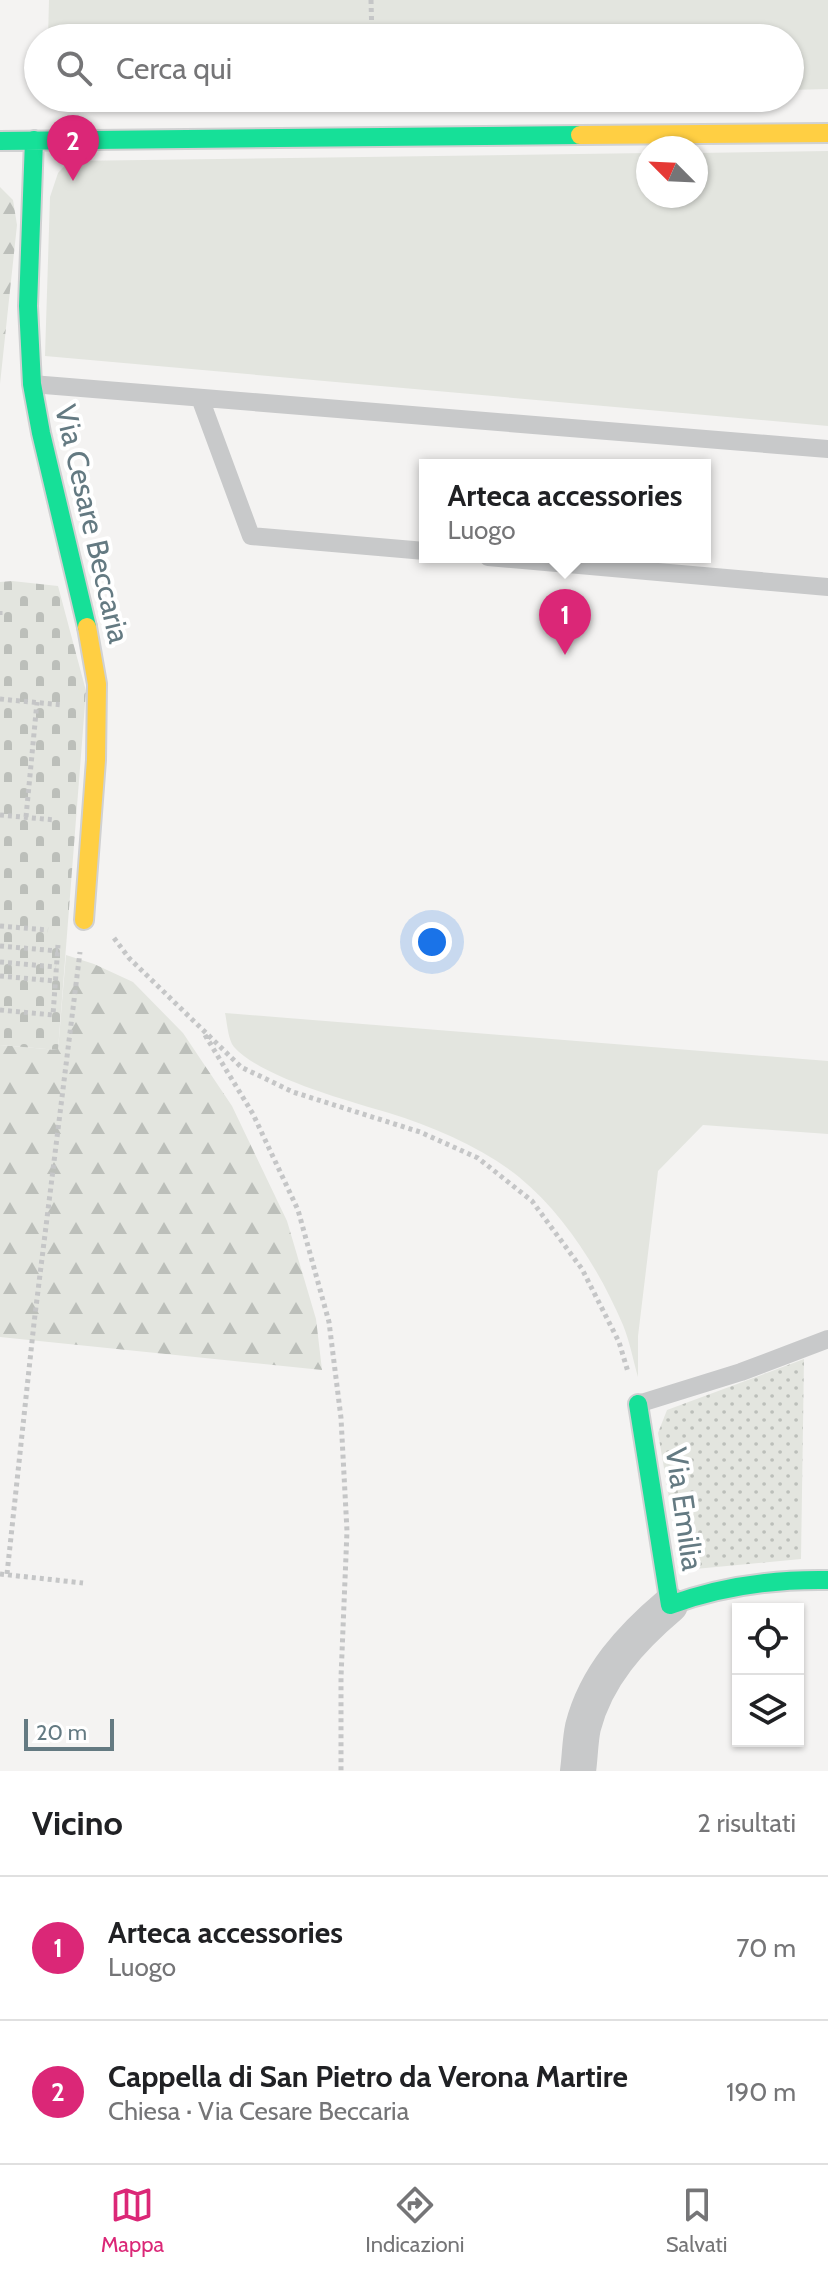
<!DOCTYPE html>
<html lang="it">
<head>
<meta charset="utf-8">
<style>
	body { margin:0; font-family:Cabin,sans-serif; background:#f6f6f6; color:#202124 }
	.controls { position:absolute; right:24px; bottom:24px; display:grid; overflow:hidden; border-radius:0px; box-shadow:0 2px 6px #0004 }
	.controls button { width:72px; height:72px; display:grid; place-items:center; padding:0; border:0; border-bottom:2px solid #e0e0e0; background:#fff; color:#202124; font:40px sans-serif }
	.compass { position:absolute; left:636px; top:136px; width:72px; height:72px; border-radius:50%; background:#fff; box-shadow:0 2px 6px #0004; rotate:294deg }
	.scale { position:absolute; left:24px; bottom:20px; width:90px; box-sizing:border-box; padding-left:8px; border:4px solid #647a82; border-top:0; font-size:22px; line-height:28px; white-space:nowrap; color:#647a82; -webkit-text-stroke:6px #fff; paint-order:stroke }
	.you { position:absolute; left:432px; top:942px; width:28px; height:28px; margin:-20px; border:6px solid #fff; border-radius:50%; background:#1a73e8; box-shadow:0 0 0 12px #1a73e833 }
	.badge { display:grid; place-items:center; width:52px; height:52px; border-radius:50%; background:#db2777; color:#fff; font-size:26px; font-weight:700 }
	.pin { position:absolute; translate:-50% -66px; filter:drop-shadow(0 2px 4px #0008) }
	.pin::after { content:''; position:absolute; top:42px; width:28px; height:24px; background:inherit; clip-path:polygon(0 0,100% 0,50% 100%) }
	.popup { position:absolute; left:419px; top:459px; width:292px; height:104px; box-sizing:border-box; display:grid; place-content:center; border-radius:0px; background:#fff; filter:drop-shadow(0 2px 6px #0005); font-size:26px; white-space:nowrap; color:#757577 }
	.popup b { font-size:30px; color:#202124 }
	.popup::after { content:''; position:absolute; left:50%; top:100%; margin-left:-16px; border:16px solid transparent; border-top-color:#fff }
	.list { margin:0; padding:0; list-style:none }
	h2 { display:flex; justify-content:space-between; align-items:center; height:104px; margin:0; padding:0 32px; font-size:34px }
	h2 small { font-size:26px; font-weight:400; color:#757577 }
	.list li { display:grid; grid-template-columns:52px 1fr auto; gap:24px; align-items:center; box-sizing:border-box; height:144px; padding:0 32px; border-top:2px solid #e0e0e0 }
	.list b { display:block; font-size:30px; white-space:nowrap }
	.list p { margin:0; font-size:26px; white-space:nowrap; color:#757577 }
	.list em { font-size:26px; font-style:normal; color:#757577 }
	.icon { flex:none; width:44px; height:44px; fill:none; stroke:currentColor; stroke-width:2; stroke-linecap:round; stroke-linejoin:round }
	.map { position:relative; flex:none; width:828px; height:1771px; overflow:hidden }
	.search { position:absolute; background:#fff; box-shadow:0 2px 6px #0004; left:24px; right:24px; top:24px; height:88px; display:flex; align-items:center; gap:20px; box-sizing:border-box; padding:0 28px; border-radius:44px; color:#757577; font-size:30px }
	.sheet { height:392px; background:#fff }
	nav { display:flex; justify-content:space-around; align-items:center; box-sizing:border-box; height:112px; border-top:2px solid #e0e0e0; background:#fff; font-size:22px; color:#757577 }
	nav a { display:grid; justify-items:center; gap:4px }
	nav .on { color:#db2777 }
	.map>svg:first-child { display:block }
	.grass { fill:#e3e5df }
	.forest { fill:url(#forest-firs) }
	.cemetery { fill:url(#cemetery-stones) }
	.garden { fill:url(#garden-dots) }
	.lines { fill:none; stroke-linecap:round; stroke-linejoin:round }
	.fast-casing { stroke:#d0d1d2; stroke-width:22 }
	.slow-casing { stroke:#d0d1d2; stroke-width:22 }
	.path { stroke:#c5c6c7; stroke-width:5; stroke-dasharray:4 4; stroke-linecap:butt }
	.lane { stroke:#c8c9ca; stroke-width:18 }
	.street { stroke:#c8c9ca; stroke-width:36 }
	.fast { stroke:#16e098; stroke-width:18 }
	.slow { stroke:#ffcf43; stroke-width:18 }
	.labels { text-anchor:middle; stroke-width:8; stroke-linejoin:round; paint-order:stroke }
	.street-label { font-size:30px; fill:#647a82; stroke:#fff }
</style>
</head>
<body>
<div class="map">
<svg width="828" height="1771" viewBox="0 0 828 1771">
	<defs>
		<pattern id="forest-firs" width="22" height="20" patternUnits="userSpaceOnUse" patternTransform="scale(2)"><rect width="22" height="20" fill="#e3e5df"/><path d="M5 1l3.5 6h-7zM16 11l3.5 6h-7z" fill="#bcbfba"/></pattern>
		<pattern id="cemetery-stones" width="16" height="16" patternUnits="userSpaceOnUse" patternTransform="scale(2)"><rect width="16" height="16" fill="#e3e5df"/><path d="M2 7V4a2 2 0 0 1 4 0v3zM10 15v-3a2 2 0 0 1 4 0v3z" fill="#bcbfba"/></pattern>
		<pattern id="garden-dots" width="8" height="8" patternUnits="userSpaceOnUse" patternTransform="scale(2)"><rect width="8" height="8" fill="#e3e5df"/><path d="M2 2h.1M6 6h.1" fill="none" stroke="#bcbfba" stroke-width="1.8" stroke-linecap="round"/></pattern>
	</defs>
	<rect width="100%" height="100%" fill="#f4f3f2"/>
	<path class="grass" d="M49,0H828V89L790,90V38H48Z
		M828,151V426L45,356L50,197L58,173L69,161L648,153V196H696V153Z
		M225,1013L828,1061V1134L703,1125L658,1171L638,1336V1377C633,1360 630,1342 623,1325C600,1271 565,1215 519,1177C483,1148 434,1127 389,1113C349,1101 262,1078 234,1047C228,1040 227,1022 225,1013Z"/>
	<path class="forest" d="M0,187L13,200L17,225L0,384Z
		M66,955L94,964L133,982L183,1033L232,1106L287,1221L316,1319L322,1370L0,1337V1045L58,1050Z"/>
	<path class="cemetery" d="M12,581L58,586L86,691L58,1050L0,1045V582Z"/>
	<path class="garden" d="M804,1359L801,1559L695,1569L680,1562L658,1433L667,1410Z"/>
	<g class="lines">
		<defs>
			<path id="fast" d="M34,140L28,306L32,384L41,433L87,627
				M0,141L580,135
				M638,1404L670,1605C722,1586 773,1579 828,1580"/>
			<path id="slow" d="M580,135L828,133
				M84,920L96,760L97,684L87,627"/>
		</defs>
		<use href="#fast" class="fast-casing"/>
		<use href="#slow" class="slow-casing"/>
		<path class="path" d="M371,0L372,38
			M0,611V617
			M0,699L63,705
			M0,815L55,820
			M26,817L37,702
			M0,926L48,930
			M114,938L129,958L241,1067L293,1092L420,1132L478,1158L532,1201L582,1269L619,1342L628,1372
			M0,946L58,951
			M0,962L56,967
			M0,976L55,981
			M0,1010L53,1015L58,945
			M205,1035L253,1114L298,1210L329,1322L341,1418L347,1531L341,1677V1771
			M0,1574L83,1583
			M7,1574L34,1323L80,952"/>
		<path class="lane" d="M32,384L828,449
			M200,398L251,536L425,551
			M488,557L828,587
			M638,1404L741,1372L828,1339"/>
		<path class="street" d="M578,1771C580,1757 580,1741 583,1727C596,1676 631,1638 670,1605"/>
		<use href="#fast" class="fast"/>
		<use href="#slow" class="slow"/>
	</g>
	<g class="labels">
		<g class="street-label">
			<text transform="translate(92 524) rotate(77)" y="10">Via Cesare Beccaria</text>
			<text transform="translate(684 1509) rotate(82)" y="10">Via Emilia</text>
		</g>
	</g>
</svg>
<div class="controls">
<button><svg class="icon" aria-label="locate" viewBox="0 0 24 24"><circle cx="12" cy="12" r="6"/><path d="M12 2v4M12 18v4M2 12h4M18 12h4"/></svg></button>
<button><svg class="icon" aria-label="layers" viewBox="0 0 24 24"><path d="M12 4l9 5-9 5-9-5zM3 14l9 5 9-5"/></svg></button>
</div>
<svg class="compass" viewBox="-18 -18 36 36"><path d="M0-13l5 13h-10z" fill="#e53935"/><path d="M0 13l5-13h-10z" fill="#757577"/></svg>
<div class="scale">20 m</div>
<div class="you"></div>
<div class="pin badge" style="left:565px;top:655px">1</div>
<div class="popup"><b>Arteca accessories</b>Luogo</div>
<div class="pin badge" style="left:73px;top:181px">2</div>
<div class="search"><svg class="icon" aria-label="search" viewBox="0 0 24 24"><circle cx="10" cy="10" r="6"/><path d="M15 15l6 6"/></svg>Cerca qui</div>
</div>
<section class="sheet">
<h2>Vicino<small>2 risultati</small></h2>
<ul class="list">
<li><span class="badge">1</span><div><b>Arteca accessories</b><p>Luogo</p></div><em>70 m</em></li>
<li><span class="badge">2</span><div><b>Cappella di San Pietro da Verona Martire</b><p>Chiesa · Via Cesare Beccaria</p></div><em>190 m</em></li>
</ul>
</section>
<nav>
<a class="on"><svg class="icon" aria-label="map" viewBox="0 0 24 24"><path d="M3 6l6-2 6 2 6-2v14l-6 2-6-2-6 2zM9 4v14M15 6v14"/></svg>Mappa</a>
<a><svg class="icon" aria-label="directions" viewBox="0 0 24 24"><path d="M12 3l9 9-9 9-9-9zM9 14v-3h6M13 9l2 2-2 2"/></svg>Indicazioni</a>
<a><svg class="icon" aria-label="saved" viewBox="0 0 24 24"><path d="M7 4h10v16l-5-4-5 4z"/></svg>Salvati</a>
</nav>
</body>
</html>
